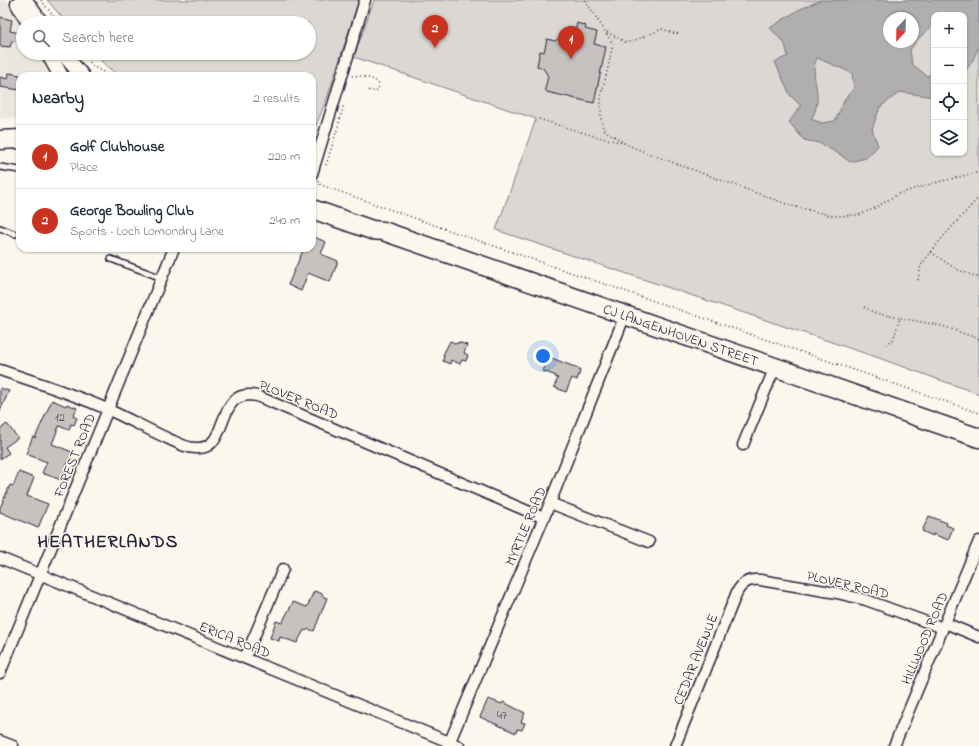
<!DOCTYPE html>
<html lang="en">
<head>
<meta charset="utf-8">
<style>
	body { margin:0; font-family:"Indie Flower",sans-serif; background:#f6f6f7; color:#1f2937 }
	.controls { position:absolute; right:12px; top:12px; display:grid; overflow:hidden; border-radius:8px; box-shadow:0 1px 3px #0004 }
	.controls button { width:36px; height:36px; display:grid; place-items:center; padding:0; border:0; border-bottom:1px solid #e0e1e3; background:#fff; color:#1f2937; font:20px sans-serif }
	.compass { position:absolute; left:883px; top:12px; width:36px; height:36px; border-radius:50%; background:#fff; box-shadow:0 1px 3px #0004; rotate:202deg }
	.you { position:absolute; left:543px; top:356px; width:14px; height:14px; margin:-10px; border:3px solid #fff; border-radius:50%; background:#1a73e8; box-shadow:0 0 0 6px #1a73e833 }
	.badge { display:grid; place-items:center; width:26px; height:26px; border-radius:50%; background:#c8321e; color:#fff; font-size:13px; font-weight:700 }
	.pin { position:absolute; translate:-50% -33px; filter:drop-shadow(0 1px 2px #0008) }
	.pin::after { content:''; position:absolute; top:21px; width:14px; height:12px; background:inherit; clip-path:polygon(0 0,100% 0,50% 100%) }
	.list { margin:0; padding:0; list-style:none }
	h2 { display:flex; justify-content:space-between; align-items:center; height:52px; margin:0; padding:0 16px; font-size:17px }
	h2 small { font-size:13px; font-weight:400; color:#747a83 }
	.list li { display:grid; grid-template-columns:26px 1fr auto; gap:12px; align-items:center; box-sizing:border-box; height:64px; padding:0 16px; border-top:1px solid #e0e1e3 }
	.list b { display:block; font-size:15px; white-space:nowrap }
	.list p { margin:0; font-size:13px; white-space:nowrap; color:#747a83 }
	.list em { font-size:13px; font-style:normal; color:#747a83 }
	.icon { flex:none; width:22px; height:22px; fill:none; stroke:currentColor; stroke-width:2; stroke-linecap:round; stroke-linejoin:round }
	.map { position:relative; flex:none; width:979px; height:746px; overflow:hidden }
	.search { position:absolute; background:#fff; box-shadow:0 1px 3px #0004; left:16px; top:16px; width:300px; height:44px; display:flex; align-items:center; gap:10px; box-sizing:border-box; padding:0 14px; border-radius:22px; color:#747a83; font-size:15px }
	.panel { position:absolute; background:#fff; box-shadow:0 1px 3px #0004; left:16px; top:72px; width:300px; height:180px; border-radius:12px }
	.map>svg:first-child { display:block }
	.built { fill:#ebe7df }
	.green { fill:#dbd8d3; stroke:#7e7d87; fill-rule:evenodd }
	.water { fill:#b1aeb0; stroke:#787681; fill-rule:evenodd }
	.building { fill:#c6c2c0; stroke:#22223b }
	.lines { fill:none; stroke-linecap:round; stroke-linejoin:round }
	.lane-casing { stroke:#22223b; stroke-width:8 }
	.street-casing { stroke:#22223b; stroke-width:13 }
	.secondary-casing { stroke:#22223b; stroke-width:17 }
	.highway-casing { stroke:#22223b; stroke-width:21 }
	.path { stroke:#22223b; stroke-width:1.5; stroke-dasharray:1 3; stroke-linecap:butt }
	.lane { stroke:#fbf7ec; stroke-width:5 }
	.street { stroke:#fbf7ec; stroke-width:10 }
	.secondary { stroke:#fbf7ec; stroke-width:14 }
	.highway { stroke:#fbf7ec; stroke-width:18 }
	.labels { text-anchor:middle; stroke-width:3; stroke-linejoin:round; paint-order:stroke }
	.number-label { font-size:12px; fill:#4b4a5c }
	.street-label { font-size:14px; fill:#22223b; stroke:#fbf7ec }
	.district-label { font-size:18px; font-weight:bold; letter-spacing:1px; fill:#22223b; stroke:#fbf7ec }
</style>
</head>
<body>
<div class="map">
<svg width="979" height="746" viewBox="0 0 979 746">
	<rect width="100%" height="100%" fill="#fbf7ec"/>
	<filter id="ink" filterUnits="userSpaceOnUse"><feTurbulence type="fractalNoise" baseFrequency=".025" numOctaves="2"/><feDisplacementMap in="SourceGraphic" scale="8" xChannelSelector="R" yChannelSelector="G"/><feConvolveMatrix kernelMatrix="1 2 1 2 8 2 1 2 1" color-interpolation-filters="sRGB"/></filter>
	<g filter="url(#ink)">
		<path class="built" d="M0,0H6L23,29V53H37L51,76H20V118L0,119Z"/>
		<path class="green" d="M47,0H359L327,98L312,136V76H119L105,65L94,53H309V23H67Z
			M374,0H979V394L876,357L496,230L536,119L354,57ZM934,15H964V153H934ZM889,18H913V42H889Z"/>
		<path class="water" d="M821,0H979V46L973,60L964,73V15H934V24L918,39L910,50L912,64L927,76L934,73V97L900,92L880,107L872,129L878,146L866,158L850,162L839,154L819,143L804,140L789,122L801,106L790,95L775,62L788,56L785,44L770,28L798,10ZM889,18H913V42H889ZM817,58L852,73L854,88L845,99L835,121L822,123L811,119C813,115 816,111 816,107C821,91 809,73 817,58Z"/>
		<path class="building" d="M0,17L12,20L10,31L20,33L18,42L12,41L10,47L0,46Z
			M577,23L586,26L585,29L597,32L594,44L606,47L594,103L547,92L545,89L548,76L543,68L537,66L540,51L544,52L547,39L555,41L560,37L567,39L570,27L576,28Z
			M9,73L20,75V90L0,87V77L8,79Z
			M312,236L326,242L321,254L338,261L330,282L308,273L301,291L288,285L304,248H312Z
			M450,341L457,344L458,342L467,345L464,353L468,355L466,361L462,360L460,364L451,360L450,364L443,361L444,356L443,355Z
			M549,357L580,369L579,371L580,372L577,380L572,378L566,392L554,387L558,378L555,377L556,376L543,371Z
			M0,388L9,391L0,411Z
			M52,400L66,406L67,404L77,408L73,416L77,418L74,425L71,424L69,430L59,426L52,444L72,452L61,480L42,473L47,462L26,454L33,436L35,438Z
			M7,424L18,438L5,447L9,453L0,459V429Z
			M19,472L34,478L27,496L48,504L38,528L0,512V508L10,485L13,486Z
			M929,516L947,523L946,525L953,528L948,540L933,534V536L922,531Z
			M314,591L323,594L322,596L327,598L314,631L308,629L306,631L304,630L297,643L280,637L279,641L270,638L276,621L282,623L293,602L307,607Z
			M488,699L502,704L503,702L525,713L521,722L525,723L522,730L517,729L516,733L480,717Z"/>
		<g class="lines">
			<defs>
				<path id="lane" d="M0,167L20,170
					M0,228L15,234
					M111,259L162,278"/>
				<path id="street" d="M312,174L365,0
					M0,370C36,382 74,394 109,410C129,419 149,430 169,439C178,443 188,449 198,448C231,448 214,387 257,396L544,518
					M743,445L775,367
					M550,503L649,542
					M0,558L459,746
					M945,623L979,637
					M245,658L283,569
					M0,673L174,248
					M0,741L13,746
					M448,746L550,503L625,315
					M675,746L737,592C743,582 749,579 760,580L837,593L866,600L943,628
					M894,746L979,541"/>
				<path id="secondary" d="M25,0L41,23
					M18,4L29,23
					M48,53L61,76
					M63,53L82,76"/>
				<g id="highway">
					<path d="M0,140L20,139"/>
					<path id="s1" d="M312,209L372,230L383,231L979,438"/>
				</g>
			</defs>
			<use href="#lane" class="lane-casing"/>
			<use href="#street" class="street-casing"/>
			<use href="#secondary" class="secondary-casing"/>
			<use href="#highway" class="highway-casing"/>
			<path class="path" d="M41,0L59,23
				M540,0H541
				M585,0L613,44L606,77L601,94V118L603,129L626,144L647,153L792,206L834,216L859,215L875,208L898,194L934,183L979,172
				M607,32L625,42H631L662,29L676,34L680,32
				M82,53L94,67L111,76
				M352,76C357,75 375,78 378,83C380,86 378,89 376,92L368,90
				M539,119L594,136L624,143
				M326,165L337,130L344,104
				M318,181V183L321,185L471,238L979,413
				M931,252L956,269L979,278
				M918,280L921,265L942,238L979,197
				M864,307L875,313L900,318
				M886,344L893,340L900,318L943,326L979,339"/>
			<use href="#lane" class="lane"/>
			<use href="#street" class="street"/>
			<use href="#secondary" class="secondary"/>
			<use href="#highway" class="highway"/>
		</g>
	</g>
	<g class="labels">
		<g class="number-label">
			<text x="60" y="421">12</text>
			<text x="502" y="719">47</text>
		</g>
		<g class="street-label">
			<text dy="5" stroke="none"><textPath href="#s1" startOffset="390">CJ LANGENHOVEN STREET</textPath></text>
			<text transform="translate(299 399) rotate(22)" y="5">PLOVER ROAD</text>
			<text transform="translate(74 455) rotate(-68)" y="5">FOREST ROAD</text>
			<text transform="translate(525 526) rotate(-67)" y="5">MYRTLE ROAD</text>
			<text transform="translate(848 584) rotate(13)" y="5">PLOVER ROAD</text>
			<text transform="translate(924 638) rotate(-67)" y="5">HILLWOOD ROAD</text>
			<text transform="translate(235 639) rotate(22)" y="5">ERICA ROAD</text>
			<text transform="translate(695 659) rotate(-68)" y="5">CEDAR AVENUE</text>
		</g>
		<g class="district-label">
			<text x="108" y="547">HEATHERLANDS</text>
		</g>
	</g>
</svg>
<div class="controls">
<button>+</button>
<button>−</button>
<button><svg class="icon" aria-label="locate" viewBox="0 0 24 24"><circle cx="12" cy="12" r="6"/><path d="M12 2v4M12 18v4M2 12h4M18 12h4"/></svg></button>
<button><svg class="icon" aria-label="layers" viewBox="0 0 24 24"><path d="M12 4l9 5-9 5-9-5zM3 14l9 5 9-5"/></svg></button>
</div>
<svg class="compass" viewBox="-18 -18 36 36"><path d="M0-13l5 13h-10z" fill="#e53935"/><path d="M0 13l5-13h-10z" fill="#747a83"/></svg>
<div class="you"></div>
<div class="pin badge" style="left:571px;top:59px">1</div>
<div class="pin badge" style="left:435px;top:48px">2</div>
<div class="search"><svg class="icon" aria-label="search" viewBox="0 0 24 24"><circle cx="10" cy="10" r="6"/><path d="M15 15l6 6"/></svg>Search here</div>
<section class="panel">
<h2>Nearby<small>2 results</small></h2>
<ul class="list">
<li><span class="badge">1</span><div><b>Golf Clubhouse</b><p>Place</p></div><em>220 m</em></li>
<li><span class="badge">2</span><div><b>George Bowling Club</b><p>Sports · Loch Lomondry Lane</p></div><em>240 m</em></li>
</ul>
</section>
</div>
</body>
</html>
